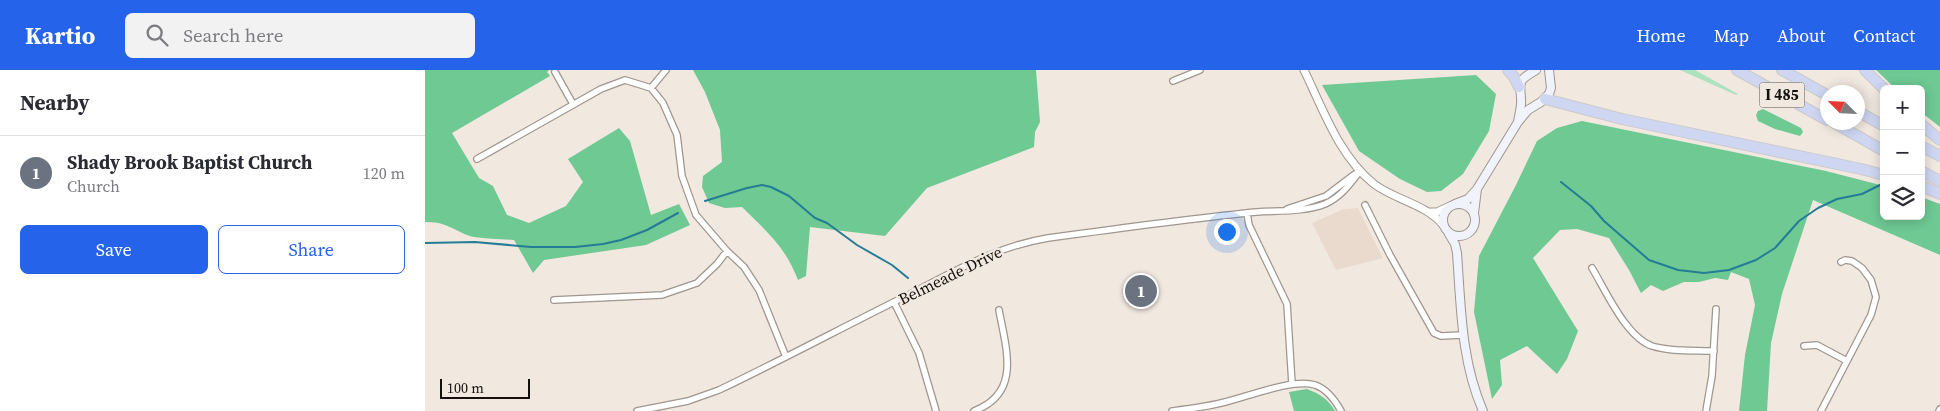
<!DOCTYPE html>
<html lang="en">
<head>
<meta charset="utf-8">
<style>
	body { margin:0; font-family:"Source Serif 4",serif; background:#f2f2f3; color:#2b2b33 }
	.controls { position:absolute; right:15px; top:15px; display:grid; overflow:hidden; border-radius:8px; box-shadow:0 2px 12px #0003 }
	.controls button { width:45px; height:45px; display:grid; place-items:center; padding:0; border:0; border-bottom:1px solid #e1e1e2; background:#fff; color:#2b2b33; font:25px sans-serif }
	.compass { position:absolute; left:1395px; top:15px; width:45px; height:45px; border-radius:50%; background:#fff; box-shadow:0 2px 12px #0003; rotate:294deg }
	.scale { position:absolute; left:15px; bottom:12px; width:90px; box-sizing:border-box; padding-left:5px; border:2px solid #13100d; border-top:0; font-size:14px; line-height:18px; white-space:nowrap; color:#13100d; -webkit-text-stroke:4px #f1e8e0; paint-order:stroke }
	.you { position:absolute; left:801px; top:161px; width:18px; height:18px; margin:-12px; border:4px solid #fff; border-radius:50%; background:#1a73e8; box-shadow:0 0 0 8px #1a73e833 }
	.badge { display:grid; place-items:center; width:32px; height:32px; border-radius:50%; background:#2563eb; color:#fff; font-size:16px; font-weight:700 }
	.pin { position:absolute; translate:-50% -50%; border:2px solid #fff; box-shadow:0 1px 5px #0006 }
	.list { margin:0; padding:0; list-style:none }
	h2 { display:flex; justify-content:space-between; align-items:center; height:65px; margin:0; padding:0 20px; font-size:21px }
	h2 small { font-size:16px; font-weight:400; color:#7c7c81 }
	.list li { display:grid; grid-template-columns:32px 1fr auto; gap:15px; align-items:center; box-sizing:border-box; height:75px; padding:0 20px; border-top:1px solid #e1e1e2 }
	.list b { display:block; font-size:19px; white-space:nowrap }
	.list p { margin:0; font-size:16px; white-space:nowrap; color:#7c7c81 }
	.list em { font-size:16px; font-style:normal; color:#7c7c81 }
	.actions { display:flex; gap:10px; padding:15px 20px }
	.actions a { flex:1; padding:11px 0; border:1px solid #2563eb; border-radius:8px; text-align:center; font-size:18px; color:#2563eb }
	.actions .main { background:#2563eb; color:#fff }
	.icon { flex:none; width:28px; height:28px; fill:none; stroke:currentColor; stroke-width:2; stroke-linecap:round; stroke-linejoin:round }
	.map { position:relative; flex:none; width:1515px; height:341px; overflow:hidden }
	header { display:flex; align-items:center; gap:30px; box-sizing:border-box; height:70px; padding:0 25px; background:#2563eb; color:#fff }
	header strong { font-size:24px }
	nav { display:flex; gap:28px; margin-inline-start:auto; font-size:18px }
	.search { width:350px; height:45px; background:#f2f2f3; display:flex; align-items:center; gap:12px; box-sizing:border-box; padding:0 18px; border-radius:8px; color:#7c7c81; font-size:19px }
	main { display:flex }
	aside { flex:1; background:#fff }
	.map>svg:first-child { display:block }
	.built { fill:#eadacd }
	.green { fill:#ace2bf }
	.forest { fill:#6ec993 }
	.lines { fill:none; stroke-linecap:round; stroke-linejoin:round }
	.stream { stroke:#257c96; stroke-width:2 }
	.minor-casing { stroke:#9f968f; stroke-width:8 }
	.tertiary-casing { stroke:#9f968f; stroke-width:9 }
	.secondary-casing { stroke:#9f968f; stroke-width:10 }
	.motorway-casing { stroke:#cbcaca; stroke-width:12 }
	.minor { stroke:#fff; stroke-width:5.5 }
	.tertiary { stroke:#fff; stroke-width:7 }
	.secondary { stroke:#f0f3fb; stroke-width:8 }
	.motorway { stroke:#ced6f2; stroke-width:10 }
	.labels { text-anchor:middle; stroke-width:5; stroke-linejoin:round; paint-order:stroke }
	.shield { fill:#f1e8e0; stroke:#56514c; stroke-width:1 }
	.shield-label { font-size:15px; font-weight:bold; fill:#13100d }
	.street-label { font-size:16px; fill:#13100d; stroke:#f1e8e0 }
</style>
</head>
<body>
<header>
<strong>Kartio</strong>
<div class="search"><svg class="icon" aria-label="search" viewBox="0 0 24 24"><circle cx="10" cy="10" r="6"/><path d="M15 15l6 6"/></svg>Search here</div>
<nav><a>Home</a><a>Map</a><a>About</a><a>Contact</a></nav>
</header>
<main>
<aside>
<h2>Nearby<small></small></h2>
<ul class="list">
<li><span class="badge" style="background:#6b7280">1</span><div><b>Shady Brook Baptist Church</b><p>Church</p></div><em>120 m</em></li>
</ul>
<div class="actions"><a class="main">Save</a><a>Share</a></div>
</aside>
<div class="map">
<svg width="1515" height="341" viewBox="0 0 1515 341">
	<rect width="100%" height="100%" fill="#f1e8e0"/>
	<path class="built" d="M933,138L958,188L911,200L887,153L919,139Z"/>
	<path class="green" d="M1255,0H1270L1313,24L1311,25Z"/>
	<path class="forest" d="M0,0H124L122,2L125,6L27,63L54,108L68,116L82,145L104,153L141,136L158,112L143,89L194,58L205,71L226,145L254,134L265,155L221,175L119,190L108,203L89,170C76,169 62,169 49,167C31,163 23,151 0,152Z
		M268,0H611L615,52L610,62L609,77L502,118L460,166L385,157L381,206L373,210C360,176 342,162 317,137L300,138L284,133L277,117L278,106L297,92L295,60L280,22Z
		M1451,0H1515V57L1496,42V19H1471Z
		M1051,5L1071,24L1064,61L1038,104L1016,121L1002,122L975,109L934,81L897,15Z
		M1338,39L1376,58L1378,62L1375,66L1350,59L1333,51L1331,45L1333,41Z
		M1157,51L1401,101L1459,116V146H1496V127L1515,134V185L1388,130L1357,224L1346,273L1342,341H1314L1320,285L1330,235L1324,209L1306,202L1303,210L1290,208L1274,212H1259L1238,221L1226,215L1216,223L1204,200L1184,168L1152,159L1135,160L1108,188L1153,261L1142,289L1132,304L1102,276L1075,290L1077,315L1067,329L1049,242L1054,186L1091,115L1112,71L1132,58Z
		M882,319C895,324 903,329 910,341H869L864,322Z"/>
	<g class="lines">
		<path class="stream" d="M1136,112L1166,136L1179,151L1224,190L1253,200L1279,203L1304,200L1331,190L1350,178L1374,151L1393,138L1412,129L1437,124L1457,114
			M280,131L322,118L337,115L346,117L364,126L390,148L402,153L432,175L467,195L483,208
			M0,173L50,172L106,177H150L178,174L196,170L222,160L253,143"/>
		<defs>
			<path id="minor" d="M130,2L148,34
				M748,11L775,0
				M226,18L241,0
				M52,89L176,19L200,10L226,18L238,33L252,65L257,106L271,145L302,181L319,197L334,220L361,287
				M940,135L965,185L1009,263L1016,266L1038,265
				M862,139L901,126L930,104
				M822,143L824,155L862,234L867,314
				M1167,198C1181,221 1201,267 1227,276C1246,282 1269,280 1289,281
				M129,230L237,225L272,213L292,194L302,181
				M469,232L494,283L511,341
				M1379,276L1392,275L1422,291
				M212,341L263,331L294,320C359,289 422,255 487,223C530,201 573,176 623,168C689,159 755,150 821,143C845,140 878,143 900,134C916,127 925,114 935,101
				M549,341C597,323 581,279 574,240
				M747,341C763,339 780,337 796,333C820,328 867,308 890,315C902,319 910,330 916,341
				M1281,341L1287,306L1291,239
				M1396,341L1446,245L1451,227L1446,210L1437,198L1427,191L1420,190L1416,192
				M1514,341L1515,339"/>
			<path id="tertiary" d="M879,0C898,39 914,86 949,114C970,130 1001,134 1018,155
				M1003,142H1012L1025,136"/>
			<path id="secondary" d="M1093,52C1094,45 1097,35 1096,28C1094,9 1095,10 1111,0
				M1018 150a16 16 0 1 1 32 0a16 16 0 1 1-32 0Z
				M1030,134L1043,129L1052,119L1093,52L1103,40L1116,32L1124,24L1126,18L1124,0
				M1049,143L1052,119
				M1024,164L1030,174L1032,183C1036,237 1036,291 1058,341"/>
			<path id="motorway" d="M1083,0L1089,7L1094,17
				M1312,0L1402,50
				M1357,0L1402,25
				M1440,0L1459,19
				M1120,29L1197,49L1436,99L1459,105
				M1432,41L1459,56
				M1408,52L1459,81
				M1496,54L1515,70
				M1496,76L1515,86
				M1496,101L1515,111
				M1496,116L1515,124"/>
		</defs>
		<use href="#minor" class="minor-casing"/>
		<use href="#tertiary" class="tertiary-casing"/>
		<use href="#secondary" class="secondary-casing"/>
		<use href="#motorway" class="motorway-casing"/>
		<use href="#minor" class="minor"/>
		<use href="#tertiary" class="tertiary"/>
		<use href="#secondary" class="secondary"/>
		<use href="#motorway" class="motorway"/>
	</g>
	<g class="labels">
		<rect class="shield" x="1334.5" y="12.5" width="45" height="25" rx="4"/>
		<g class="shield-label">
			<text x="1357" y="30">I 485</text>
		</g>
		<g class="street-label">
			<text transform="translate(525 205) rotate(-26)" y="6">Belmeade Drive</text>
		</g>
	</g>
</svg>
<div class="controls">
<button>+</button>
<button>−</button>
<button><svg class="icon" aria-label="layers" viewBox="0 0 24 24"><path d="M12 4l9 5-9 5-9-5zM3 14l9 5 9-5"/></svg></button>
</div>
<svg class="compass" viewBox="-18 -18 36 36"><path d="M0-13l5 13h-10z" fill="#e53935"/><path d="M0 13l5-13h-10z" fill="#7c7c81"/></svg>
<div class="scale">100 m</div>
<div class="you"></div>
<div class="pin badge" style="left:716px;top:221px;background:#6b7280">1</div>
</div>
</main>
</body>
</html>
